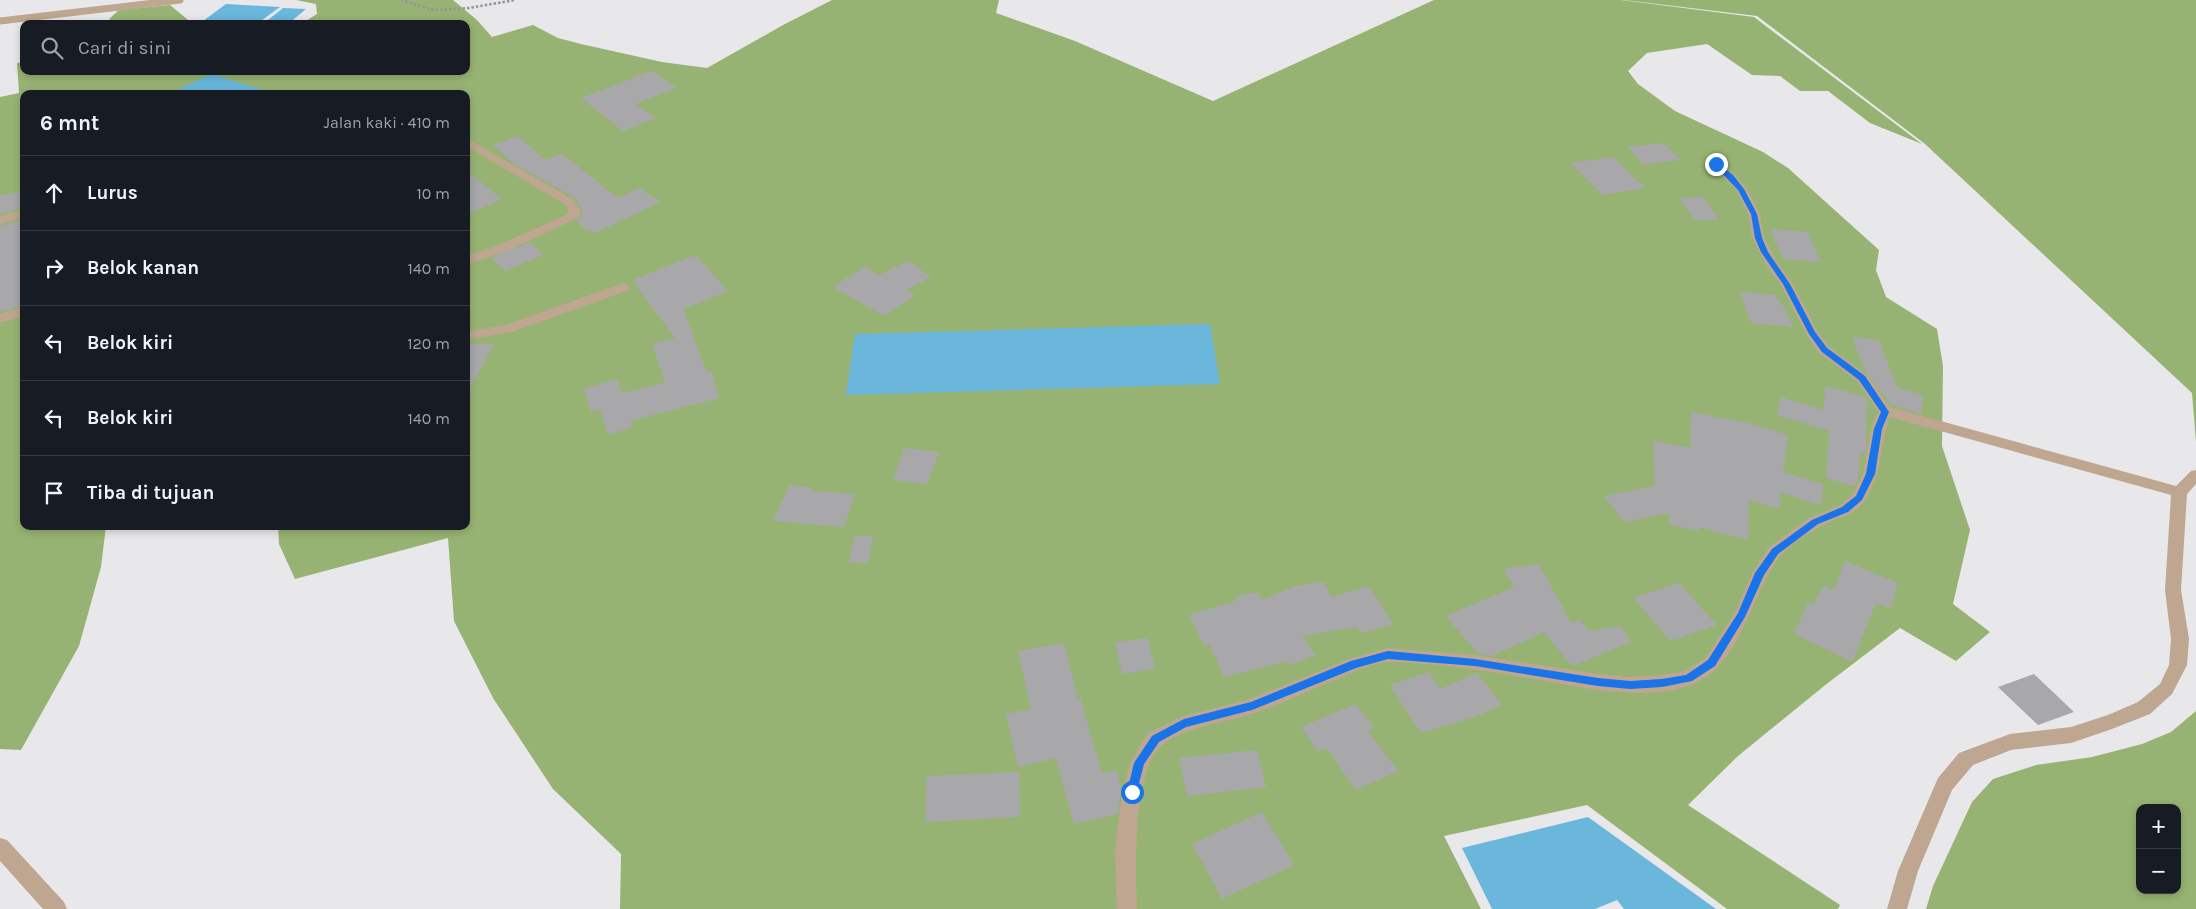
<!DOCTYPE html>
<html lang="id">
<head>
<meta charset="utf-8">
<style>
	body { margin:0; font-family:Karla,sans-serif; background:#20242c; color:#f1f3f6 }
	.controls { position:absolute; right:15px; bottom:15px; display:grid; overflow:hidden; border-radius:10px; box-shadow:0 2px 8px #0003 }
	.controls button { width:45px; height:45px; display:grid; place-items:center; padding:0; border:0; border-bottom:1px solid #363941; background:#171b24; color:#f1f3f6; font:25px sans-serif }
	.stop { position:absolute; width:15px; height:15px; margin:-11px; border:4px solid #1a73e8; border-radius:50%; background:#fff }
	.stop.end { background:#1a73e8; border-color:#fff; box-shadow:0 1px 5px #0008 }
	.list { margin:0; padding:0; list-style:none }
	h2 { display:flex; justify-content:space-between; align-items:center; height:65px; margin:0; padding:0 20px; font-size:21px }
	h2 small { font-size:16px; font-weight:400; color:#9ea1a6 }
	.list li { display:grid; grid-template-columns:32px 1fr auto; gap:15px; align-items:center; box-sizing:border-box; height:75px; padding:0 20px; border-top:1px solid #363941 }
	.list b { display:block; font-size:19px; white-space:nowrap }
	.list em { font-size:16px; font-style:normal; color:#9ea1a6 }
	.icon { flex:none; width:28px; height:28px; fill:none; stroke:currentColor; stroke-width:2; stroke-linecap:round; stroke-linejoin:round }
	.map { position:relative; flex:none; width:2196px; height:909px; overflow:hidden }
	.search { position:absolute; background:#171b24; box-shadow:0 2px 8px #0003; left:20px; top:20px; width:450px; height:55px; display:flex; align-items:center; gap:12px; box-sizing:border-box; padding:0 18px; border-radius:10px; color:#9ea1a6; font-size:19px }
	.panel { position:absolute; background:#171b24; box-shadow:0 2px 8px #0003; left:20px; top:90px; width:450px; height:440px; border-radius:10px }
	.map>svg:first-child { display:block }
	.forest { fill:#97b373; fill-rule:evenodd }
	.water { fill:#6ab7db }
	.building { fill:#a8a8ab }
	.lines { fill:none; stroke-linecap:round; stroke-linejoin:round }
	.path { stroke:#959597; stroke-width:2.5; stroke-dasharray:2.5 2; stroke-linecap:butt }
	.lane { stroke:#bea690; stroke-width:7 }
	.street { fill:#bea690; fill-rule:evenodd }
	.route { fill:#1a73e8 }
</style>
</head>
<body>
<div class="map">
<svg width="2196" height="909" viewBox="0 0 2196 909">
	<rect width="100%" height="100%" fill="#e8e8eb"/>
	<path class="forest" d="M296,0H453L477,20L492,37L533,25L558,38L581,44L662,62L707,68L783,25L832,0H999L996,13L1075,41L1213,101L1434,0H1621L1754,17L1922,144L1870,123L1828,91H1800L1780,76L1752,75L1707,44L1647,53L1628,71L1638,84L1675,111L1763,152L1788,168L1879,250L1876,270L1886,297L1937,329L1943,366L1942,446L1970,530L1953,604L1990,632L1956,661L1900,628L1824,686L1738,756L1688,805L1840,905L1838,909H1727L1587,805L1444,836L1481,909H620L621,854L553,789L493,698L454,621L448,538L295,579L279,544L278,526H466V94H24V526H106L101,567L79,646L21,750L0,749V97L19,93L17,63L24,62V71H466V24H301L317,14L316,4Z
		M1624,0H2196V442L2192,393L1925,144L1757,16Z
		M170,5L193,24H115L109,19L119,10Z
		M2196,711V909H1926L1933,886L1972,802L1993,779L2036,765L2092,757L2142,744L2171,732ZM2140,808H2177V890H2140Z"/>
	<path class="water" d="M226,4L280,7L258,23L203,21Z
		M283,8L306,9L288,24H263Z
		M212,74L272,93L193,94L179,89Z
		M1210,324L1220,384L846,395L855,334Z
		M1588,817L1716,909H1624L1617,900L1595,909H1492L1462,848Z"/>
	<path class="building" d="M652,71L676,88L635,104L656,118L623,131L581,98Z
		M518,136L545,160L562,154L618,198L639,188L660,202L595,233L590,230L587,231L576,221L580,219L583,212L575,198L511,162L493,145Z
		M1664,143L1681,160L1643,164L1627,147Z
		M1613,157L1645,188L1602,195L1570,163Z
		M466,170L502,199L466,215Z
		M24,190V207L0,214V196Z
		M1703,197L1719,220H1695L1679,198Z
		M24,219V305L0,312V226Z
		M1770,229L1807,232L1821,262L1783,259Z
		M529,242L543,255L505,271L491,258Z
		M696,255L728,291L683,309L707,373L712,372L719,398L630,421L633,427L608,435L600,409L591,412L584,389L617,379L622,393L665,383L652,344L675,338L632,280Z
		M908,261L931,277L906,290L915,295L884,316L833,287L864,267L879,275Z
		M1740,292L1775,295L1786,310L1793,327L1751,323Z
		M1852,337L1879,340L1897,387L1923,395L1921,414L1891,405L1865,371Z
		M466,344H494L466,396Z
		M1825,386L1866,397L1867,399L1866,448L1865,455L1860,453L1858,479L1855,486L1826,478L1829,431L1777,415L1781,397L1824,410Z
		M1691,412L1751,424L1788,435L1783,472L1823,484L1821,505L1781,492L1779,509L1749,500L1748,540L1698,527V531L1669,524V513L1624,522L1604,496L1655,486L1653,441L1690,448Z
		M905,448L939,452L927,484L893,480Z
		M790,485L813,488L812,491L855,494L844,527L773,521Z
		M854,536H873L868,563H849Z
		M1845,561L1898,583L1890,609L1876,603L1852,662L1794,634L1808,603L1813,605L1824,585L1834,590Z
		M1539,564L1571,623L1580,620L1589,631L1621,626L1631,642L1572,666L1544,632L1492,656L1478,654L1446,616L1514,587L1504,569Z
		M1324,582L1331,597L1369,586L1393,624L1361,633L1357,627L1302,636L1316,655L1291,665L1288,661L1224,677L1209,644L1204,645L1189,615L1238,600L1236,596L1258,592L1261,600L1296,586Z
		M1679,583L1717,625L1671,641L1633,598Z
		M1148,638L1155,669L1122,674L1115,642Z
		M1064,643L1078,699L1080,698L1102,774L1116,770L1121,787L1118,814L1074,824L1056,758L1018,767L1006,714L1031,709L1018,651Z
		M1429,672L1440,689L1477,673L1502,705L1474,717L1421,733L1390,685Z
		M2034,674L2074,712L2038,725L1998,687Z
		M1356,704L1374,728L1368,731L1398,771L1356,790L1327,748L1318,752L1301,727Z
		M1257,750L1266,787L1187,796L1179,758Z
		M1019,772L1020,817L925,822L927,776Z
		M1262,812L1294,865L1222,899L1192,844Z"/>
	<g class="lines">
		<path class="path" d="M401,0L434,10L469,8L515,0"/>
		<path class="lane" d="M0,21L180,0"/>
		<path class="street" d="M466,138L574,200L581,211L578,218L502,253L466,264V256L494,247L564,216L569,211L566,205L466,146Z
			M1716,161L1734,174L1747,189L1760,214L1764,238L1779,265L1793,284L1818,332L1829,347L1867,375L1890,407L2176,486L2191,471L2196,470V484L2187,494L2181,590L2189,639L2187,665L2172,694L2150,714L2112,729L2071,743L2011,750L1973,765L1952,790L1918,871L1907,909H1887L1898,871L1938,778L1959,753L2010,734L2071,727L2108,715L2138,702L2160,684L2169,665L2171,639L2165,590L2171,495L1890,417C1879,446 1884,470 1866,499C1856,516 1837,517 1821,526C1810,532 1786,548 1779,558C1750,596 1742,664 1693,684C1648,703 1580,687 1534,679C1487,671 1438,663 1390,662C1373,662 1354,672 1339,678C1311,690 1283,703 1255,713C1225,723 1190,725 1164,744C1131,768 1136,871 1137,909H1117L1115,851L1122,792L1130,763L1148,733L1184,716L1250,699L1349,659L1387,648L1475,655L1598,674L1630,677L1662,675L1685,671L1706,658L1735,612L1752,573L1769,547L1809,518L1839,506L1853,494L1863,474L1871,429L1878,411L1857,381L1819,353L1807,336L1781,285L1767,266L1752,238L1748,214L1736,190L1710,164Z
			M24,209V217L0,224V216Z
			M624,283L630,287L629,290L512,332L466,340V332L505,325Z
			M24,307V316L0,323V314Z
			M0,838L7,840L64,902L67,909H43L0,861Z"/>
	</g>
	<path class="route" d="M1714,163H1718L1733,175L1744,189L1757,214L1762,238L1768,252L1790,284L1815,332L1827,348L1865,376L1889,412L1882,429L1875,474L1862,500L1848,512L1818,524L1778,554L1764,575L1745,617L1715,666L1692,681L1662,687L1630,689L1598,686L1475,666L1388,659L1356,668L1252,710L1186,727L1159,742L1144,764L1136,795H1129L1127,792L1134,763L1152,736L1184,719L1251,702L1351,661L1388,651L1475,659L1598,678L1630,681L1662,679L1686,675L1708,660L1738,613L1755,573L1772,549L1812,520L1842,507L1856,496L1866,474L1874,429L1881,412L1859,380L1822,352L1809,334L1783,284L1761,252L1755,238L1751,214L1738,190L1714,165Z"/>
</svg>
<div class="controls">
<button>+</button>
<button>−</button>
</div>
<div class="stop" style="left:1132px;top:792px"></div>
<div class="stop end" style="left:1716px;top:164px"></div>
<div class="search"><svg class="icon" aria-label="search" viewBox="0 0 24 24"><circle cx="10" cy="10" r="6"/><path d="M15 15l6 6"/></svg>Cari di sini</div>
<section class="panel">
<h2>6 mnt<small>Jalan kaki · 410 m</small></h2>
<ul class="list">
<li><svg class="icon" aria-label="ahead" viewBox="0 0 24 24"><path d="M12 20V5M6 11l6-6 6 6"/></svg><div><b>Lurus</b></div><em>10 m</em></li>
<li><svg class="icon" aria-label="right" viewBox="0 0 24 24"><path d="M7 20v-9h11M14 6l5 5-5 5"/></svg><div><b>Belok kanan</b></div><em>140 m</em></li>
<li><svg class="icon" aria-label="left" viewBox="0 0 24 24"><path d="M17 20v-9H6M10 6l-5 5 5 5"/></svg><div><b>Belok kiri</b></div><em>120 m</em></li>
<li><svg class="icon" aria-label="left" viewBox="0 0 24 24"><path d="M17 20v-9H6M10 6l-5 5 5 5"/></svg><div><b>Belok kiri</b></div><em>140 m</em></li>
<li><svg class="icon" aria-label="arrive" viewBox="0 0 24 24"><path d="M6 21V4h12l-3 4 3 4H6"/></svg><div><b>Tiba di tujuan</b></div></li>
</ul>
</section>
</div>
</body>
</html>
